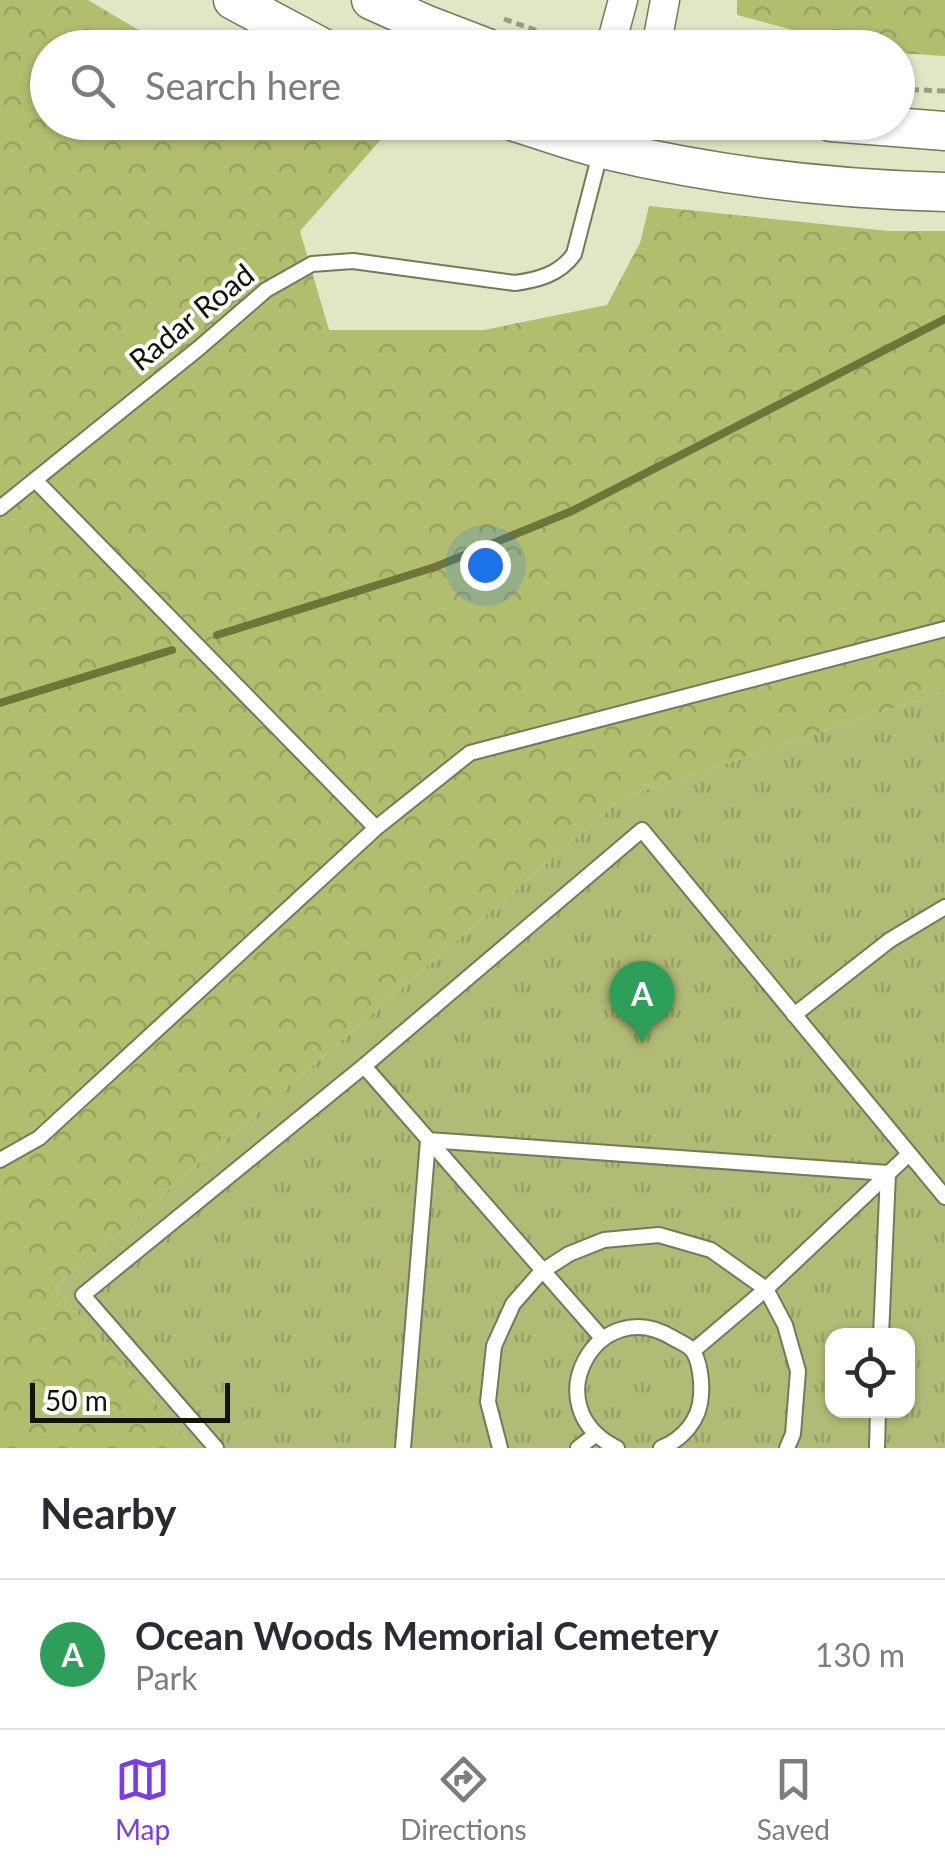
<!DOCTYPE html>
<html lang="en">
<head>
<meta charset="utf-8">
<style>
	body { margin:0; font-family:Lato,sans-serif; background:#f7f7f7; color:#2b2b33 }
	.controls { position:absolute; right:30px; bottom:30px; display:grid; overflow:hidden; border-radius:20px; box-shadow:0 2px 8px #0004 }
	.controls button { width:90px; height:90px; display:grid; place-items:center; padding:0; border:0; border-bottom:2px solid #e1e1e2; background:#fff; color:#2b2b33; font:50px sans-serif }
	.scale { position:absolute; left:30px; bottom:25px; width:200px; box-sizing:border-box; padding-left:10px; border:5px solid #121408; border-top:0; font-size:28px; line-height:35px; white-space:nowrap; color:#121408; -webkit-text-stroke:8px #fff; paint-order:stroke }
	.you { position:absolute; left:485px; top:565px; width:35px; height:35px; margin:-25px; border:8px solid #fff; border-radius:50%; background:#1a73e8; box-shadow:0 0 0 15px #1a73e833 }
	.badge { display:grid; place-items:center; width:65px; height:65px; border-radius:50%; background:#7c3aed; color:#fff; font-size:32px; font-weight:700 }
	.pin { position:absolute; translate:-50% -82px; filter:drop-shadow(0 2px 5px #0008) }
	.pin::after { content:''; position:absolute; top:52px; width:35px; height:30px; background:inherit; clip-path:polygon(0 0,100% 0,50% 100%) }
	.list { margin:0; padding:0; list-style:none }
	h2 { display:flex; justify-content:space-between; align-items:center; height:130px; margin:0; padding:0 40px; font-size:42px }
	h2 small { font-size:32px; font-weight:400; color:#7c7c81 }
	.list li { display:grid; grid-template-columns:65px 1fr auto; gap:30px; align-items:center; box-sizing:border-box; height:150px; padding:0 40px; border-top:2px solid #e1e1e2 }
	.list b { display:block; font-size:38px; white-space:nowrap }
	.list p { margin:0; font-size:32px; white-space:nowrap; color:#7c7c81 }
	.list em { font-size:32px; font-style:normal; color:#7c7c81 }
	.icon { flex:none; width:55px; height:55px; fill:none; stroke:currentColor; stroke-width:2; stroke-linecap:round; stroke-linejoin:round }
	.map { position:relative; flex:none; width:945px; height:1448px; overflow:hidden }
	.search { position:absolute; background:#fff; box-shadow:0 2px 8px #0004; left:30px; right:30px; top:30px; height:110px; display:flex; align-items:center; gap:25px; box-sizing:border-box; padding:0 35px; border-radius:55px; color:#7c7c81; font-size:38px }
	.sheet { height:280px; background:#fff }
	nav { display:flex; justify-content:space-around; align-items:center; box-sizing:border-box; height:140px; border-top:2px solid #e1e1e2; background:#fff; font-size:28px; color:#7c7c81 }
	nav a { display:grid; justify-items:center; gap:5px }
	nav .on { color:#7c3aed }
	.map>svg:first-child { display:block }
	.forest { fill:url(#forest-crowns) }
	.park { fill:url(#park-tufts); fill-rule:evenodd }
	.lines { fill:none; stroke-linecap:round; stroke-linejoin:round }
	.stream { stroke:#6e753a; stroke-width:8 }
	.service-casing { stroke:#747959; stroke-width:18 }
	.minor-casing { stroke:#747959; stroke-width:31 }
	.secondary-casing { stroke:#747959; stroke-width:41 }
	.path { stroke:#999e83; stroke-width:5; stroke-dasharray:8 5; stroke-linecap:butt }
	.service { stroke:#fff; stroke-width:14 }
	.minor { stroke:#fff; stroke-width:28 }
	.secondary { stroke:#fff; stroke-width:38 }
	.labels { text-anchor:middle; stroke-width:8; stroke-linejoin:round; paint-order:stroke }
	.street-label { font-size:30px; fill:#121408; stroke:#fff }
</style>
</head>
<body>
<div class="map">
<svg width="945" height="1448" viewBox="0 0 945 1448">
	<defs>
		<pattern id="forest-crowns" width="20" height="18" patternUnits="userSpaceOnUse" patternTransform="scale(2.5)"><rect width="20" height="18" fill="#b3bd6e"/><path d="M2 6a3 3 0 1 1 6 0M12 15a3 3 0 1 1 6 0" fill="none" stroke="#99a25e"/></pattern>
		<pattern id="park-tufts" width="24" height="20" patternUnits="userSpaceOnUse" patternTransform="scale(2.5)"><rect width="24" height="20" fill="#b1bb75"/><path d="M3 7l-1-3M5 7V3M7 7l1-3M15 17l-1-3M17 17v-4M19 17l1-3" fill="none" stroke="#97a064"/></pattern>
	</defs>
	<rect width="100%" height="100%" fill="#e1e7c4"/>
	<path class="forest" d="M0,0H88L167,47L48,48V122H341L386,134L300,231L329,330H484L607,305L640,243L649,206L888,231H945V691L622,798L55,1288L195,1448H0Z
		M737,0H945V56L898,53V48L857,47L737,15Z"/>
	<path class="park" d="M945,691V1448H195L55,1288L622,798ZM832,1336H908V1410H832Z"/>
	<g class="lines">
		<path class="stream" d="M217,635L435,567L572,511L945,319
			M0,703L172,650"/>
		<defs>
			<path id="service" d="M35,480L376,828
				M0,508L199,348L266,290L312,264L353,261L515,283C538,280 560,274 574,254L601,150
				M794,1015L890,940L945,907
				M364,1066L602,1338
				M0,1160L39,1138L376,828L470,753L945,629
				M693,1351L766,1289L909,1154
				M216,1448L83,1295L364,1066L642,830L945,1197
				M403,1448L428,1140L888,1173L881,1336
				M500,1448L488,1402L494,1346L513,1304L541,1272L569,1254L604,1240L659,1235L711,1250L766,1289L785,1325L798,1371L793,1434L787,1448
				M578,1448L595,1435
				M617,1448C533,1408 597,1291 673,1338C678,1341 688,1345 692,1350C700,1360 702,1383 701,1395C700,1420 683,1439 661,1448
				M877,1448L878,1410"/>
			<path id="minor" d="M610,48L623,0
				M656,48L665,0
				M602,149L617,122"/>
			<path id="secondary" d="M233,0L323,48
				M371,0L427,25L487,48
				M515,122C545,131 574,142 603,149C716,176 830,189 945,192
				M831,122L945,131"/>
		</defs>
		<use href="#service" class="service-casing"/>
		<use href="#minor" class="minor-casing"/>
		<use href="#secondary" class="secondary-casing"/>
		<path class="path" d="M504,19L552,36L584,43
			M898,89L945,91"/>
		<use href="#service" class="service"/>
		<use href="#minor" class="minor"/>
		<use href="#secondary" class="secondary"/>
	</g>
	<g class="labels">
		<g class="street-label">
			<text transform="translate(192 318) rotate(-39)" y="10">Radar Road</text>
		</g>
	</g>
</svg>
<div class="controls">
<button><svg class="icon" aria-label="locate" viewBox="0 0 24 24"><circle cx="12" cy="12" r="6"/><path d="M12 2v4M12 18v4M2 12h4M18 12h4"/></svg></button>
</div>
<div class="scale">50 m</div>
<div class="you"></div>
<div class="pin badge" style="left:642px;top:1043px;background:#2e9e5b">A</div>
<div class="search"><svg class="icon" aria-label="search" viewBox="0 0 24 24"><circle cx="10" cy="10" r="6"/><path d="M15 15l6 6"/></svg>Search here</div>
</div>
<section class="sheet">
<h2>Nearby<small></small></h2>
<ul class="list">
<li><span class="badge" style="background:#2e9e5b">A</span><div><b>Ocean Woods Memorial Cemetery</b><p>Park</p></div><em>130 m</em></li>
</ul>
</section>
<nav>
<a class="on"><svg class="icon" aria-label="map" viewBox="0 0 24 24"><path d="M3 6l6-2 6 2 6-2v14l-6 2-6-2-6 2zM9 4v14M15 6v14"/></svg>Map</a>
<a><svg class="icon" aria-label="directions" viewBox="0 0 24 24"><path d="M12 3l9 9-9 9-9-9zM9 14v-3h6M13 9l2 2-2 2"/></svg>Directions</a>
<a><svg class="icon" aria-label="saved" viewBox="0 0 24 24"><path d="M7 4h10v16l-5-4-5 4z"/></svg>Saved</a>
</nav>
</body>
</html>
